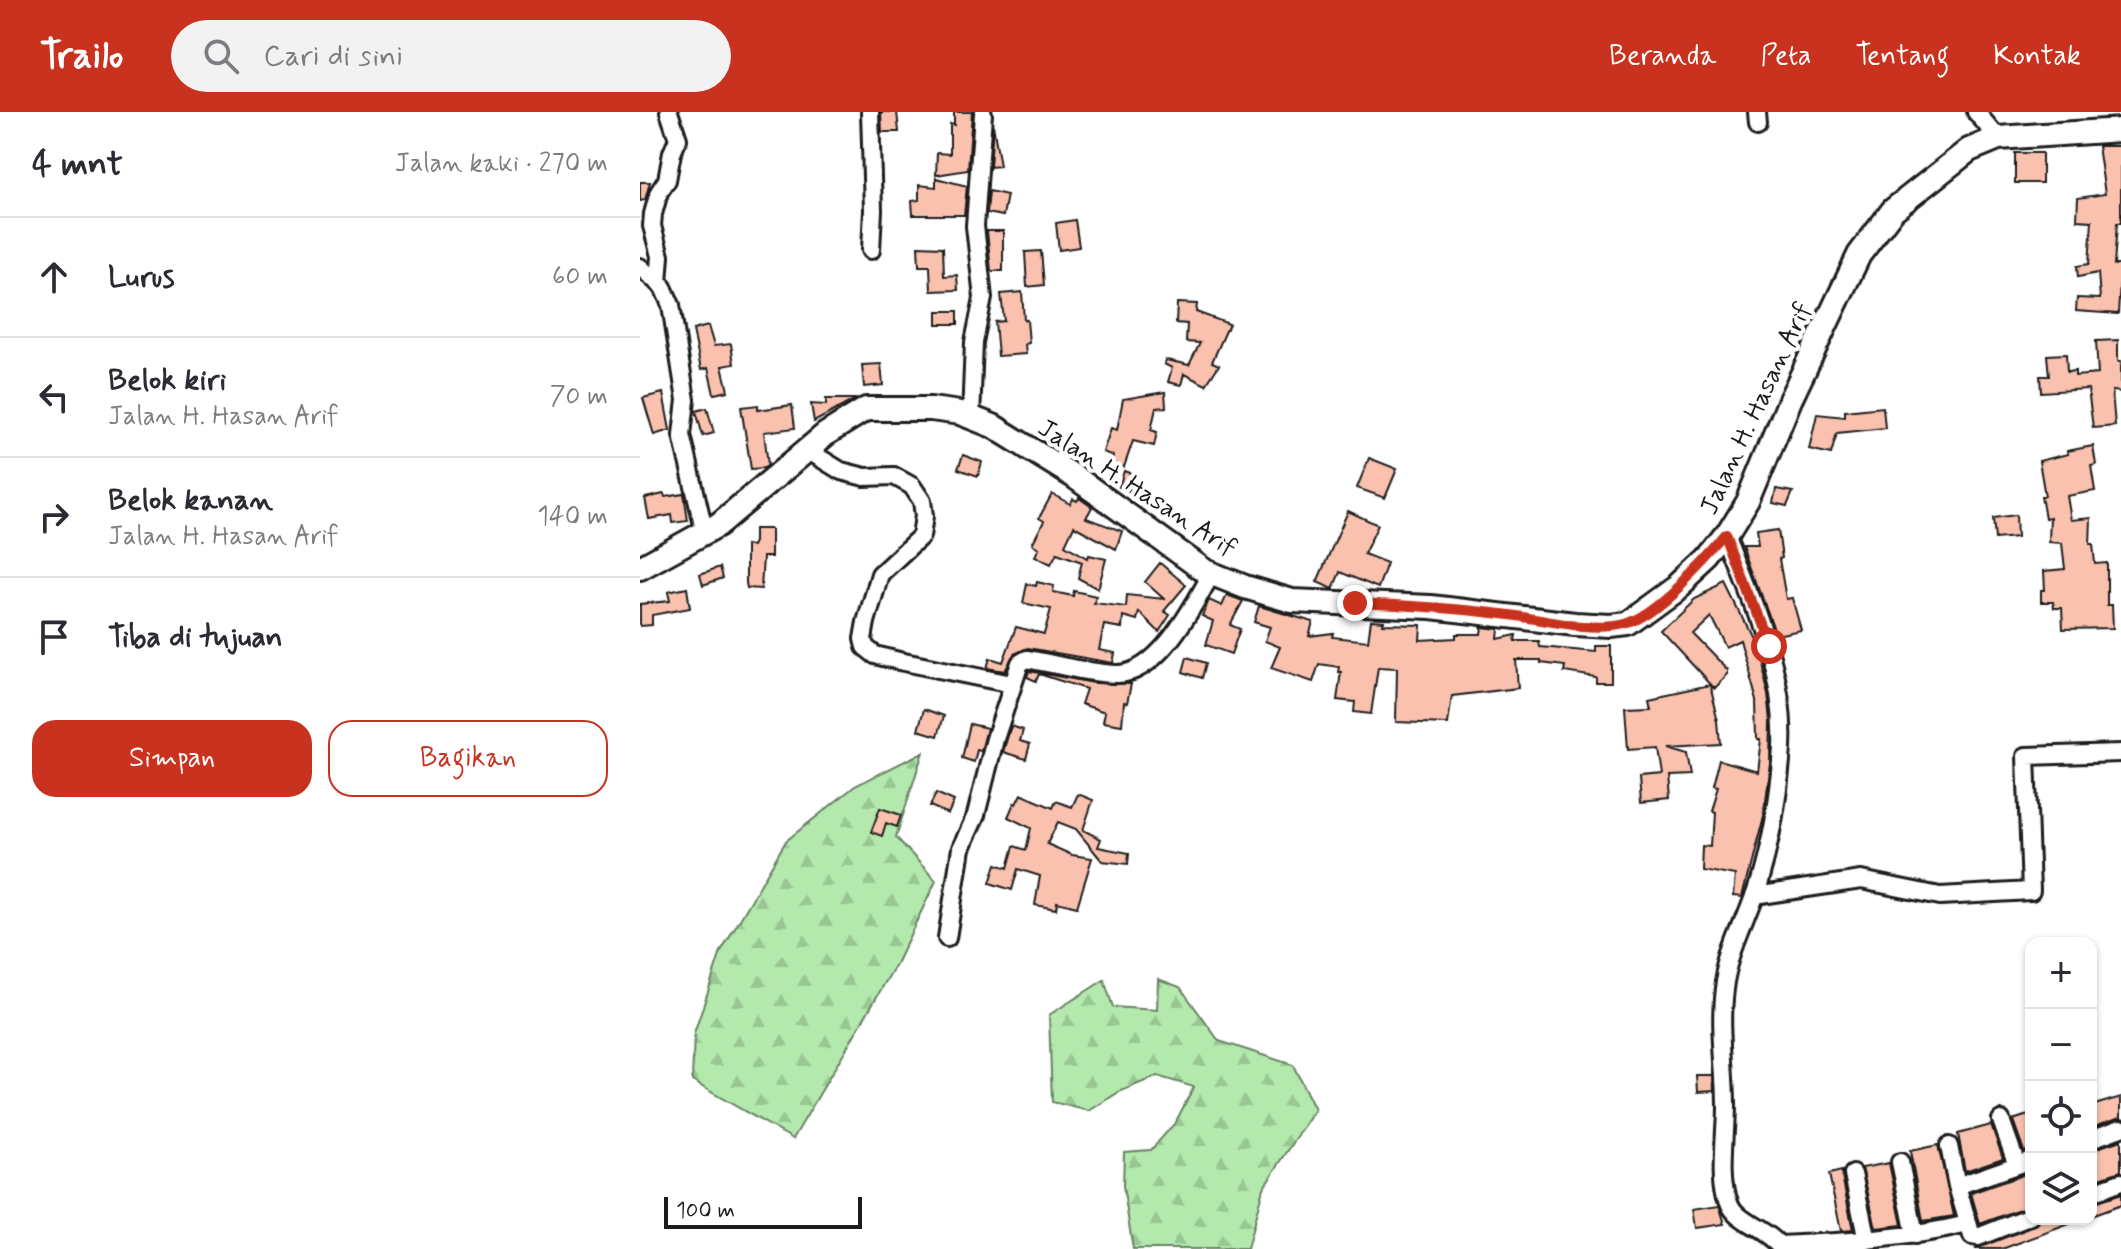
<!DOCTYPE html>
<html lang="id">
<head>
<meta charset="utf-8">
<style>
	body { margin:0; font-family:Mynerve,sans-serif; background:#f2f2f3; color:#2b2b33 }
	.controls { position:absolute; right:24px; bottom:24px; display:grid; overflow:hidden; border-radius:16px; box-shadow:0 2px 6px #0004 }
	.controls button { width:72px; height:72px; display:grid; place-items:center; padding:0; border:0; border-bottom:2px solid #e1e1e2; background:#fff; color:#2b2b33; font:40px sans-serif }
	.scale { position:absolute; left:24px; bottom:20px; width:198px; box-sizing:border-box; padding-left:8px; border:4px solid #1c1c1c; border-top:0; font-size:22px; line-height:28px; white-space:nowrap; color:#1c1c1c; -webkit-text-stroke:6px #fff; paint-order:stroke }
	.stop { position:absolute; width:24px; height:24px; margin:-18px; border:6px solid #c8321e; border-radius:50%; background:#fff }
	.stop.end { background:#c8321e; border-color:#fff; box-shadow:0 2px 8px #0008 }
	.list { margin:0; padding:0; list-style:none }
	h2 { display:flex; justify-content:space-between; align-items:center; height:104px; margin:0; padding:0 32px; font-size:34px }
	h2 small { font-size:26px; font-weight:400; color:#7c7c81 }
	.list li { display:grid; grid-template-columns:52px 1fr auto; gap:24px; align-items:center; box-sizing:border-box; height:120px; padding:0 32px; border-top:2px solid #e1e1e2 }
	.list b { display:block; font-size:30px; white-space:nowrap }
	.list p { margin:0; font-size:26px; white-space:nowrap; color:#7c7c81 }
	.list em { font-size:26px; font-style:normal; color:#7c7c81 }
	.actions { display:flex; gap:16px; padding:24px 32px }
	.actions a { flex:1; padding:18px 0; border:2px solid #c8321e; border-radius:24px; text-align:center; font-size:28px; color:#c8321e }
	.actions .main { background:#c8321e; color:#fff }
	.icon { flex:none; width:44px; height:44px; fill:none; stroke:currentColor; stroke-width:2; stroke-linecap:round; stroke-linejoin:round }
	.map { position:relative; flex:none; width:1481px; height:1137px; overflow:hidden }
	header { display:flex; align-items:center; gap:48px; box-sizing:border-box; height:112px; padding:0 40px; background:#c8321e; color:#fff }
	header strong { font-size:38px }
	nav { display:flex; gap:44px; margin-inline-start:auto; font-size:28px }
	.search { width:560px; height:72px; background:#f2f2f3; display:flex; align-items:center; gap:20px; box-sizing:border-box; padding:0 28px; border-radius:44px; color:#7c7c81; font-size:30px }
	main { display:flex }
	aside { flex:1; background:#fff }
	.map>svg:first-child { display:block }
	.forest { fill:url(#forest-firs); stroke:#688264; stroke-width:2 }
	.building { fill:#fac2ae; stroke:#1c1c1c; stroke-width:2 }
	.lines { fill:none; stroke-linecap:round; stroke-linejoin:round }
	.minor-casing { stroke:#1c1c1c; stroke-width:22 }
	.secondary-casing { stroke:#1c1c1c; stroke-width:28 }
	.minor { stroke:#fff; stroke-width:16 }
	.secondary { stroke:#fff; stroke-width:22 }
	.route { stroke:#c8321e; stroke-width:10 }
	.labels { text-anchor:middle; stroke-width:8; stroke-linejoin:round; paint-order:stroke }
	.street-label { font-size:26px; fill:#1c1c1c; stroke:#fff }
</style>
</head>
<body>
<header>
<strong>Trailo</strong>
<div class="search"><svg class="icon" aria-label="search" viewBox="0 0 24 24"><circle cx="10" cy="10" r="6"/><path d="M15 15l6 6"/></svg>Cari di sini</div>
<nav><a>Beranda</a><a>Peta</a><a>Tentang</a><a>Kontak</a></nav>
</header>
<main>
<aside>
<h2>4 mnt<small>Jalan kaki · 270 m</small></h2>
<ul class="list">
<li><svg class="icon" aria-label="ahead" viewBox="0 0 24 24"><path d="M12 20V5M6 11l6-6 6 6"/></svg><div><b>Lurus</b></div><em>60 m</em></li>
<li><svg class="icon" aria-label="left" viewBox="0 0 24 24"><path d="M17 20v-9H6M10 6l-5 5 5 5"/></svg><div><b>Belok kiri</b><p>Jalan H. Hasan Arif</p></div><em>70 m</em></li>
<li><svg class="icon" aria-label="right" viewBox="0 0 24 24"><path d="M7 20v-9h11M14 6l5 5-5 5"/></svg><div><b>Belok kanan</b><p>Jalan H. Hasan Arif</p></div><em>140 m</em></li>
<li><svg class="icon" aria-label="arrive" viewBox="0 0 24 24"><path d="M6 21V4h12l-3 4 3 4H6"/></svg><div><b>Tiba di tujuan</b></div></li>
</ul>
<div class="actions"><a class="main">Simpan</a><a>Bagikan</a></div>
</aside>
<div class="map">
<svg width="1481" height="1137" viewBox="0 0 1481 1137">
	<defs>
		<pattern id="forest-firs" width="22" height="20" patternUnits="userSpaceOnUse" patternTransform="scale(2)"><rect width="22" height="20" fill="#b3e9ac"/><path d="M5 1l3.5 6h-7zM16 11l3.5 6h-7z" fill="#99c793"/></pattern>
	</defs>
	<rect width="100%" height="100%" fill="#fff"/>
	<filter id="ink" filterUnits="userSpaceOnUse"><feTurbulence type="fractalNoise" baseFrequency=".0125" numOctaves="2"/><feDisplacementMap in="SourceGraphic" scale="16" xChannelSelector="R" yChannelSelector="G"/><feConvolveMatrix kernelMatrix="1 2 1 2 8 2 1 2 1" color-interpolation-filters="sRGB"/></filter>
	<g filter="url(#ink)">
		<path class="forest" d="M283,640L256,725L296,769L256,852L153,1027L52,969L54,922L81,840L146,729L215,674Z
			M518,867L540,875L579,929L653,953L675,998L623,1076L607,1137H493L483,1074L484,1040L511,1038L535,1011L554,975L517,964L479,980L449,999L412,990L409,903L464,868L473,895L517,898Z"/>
		<path class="building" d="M241,0H257L259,20H242Z
			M314,0H332L328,58L296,63L297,41L310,42V12L314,13Z
			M353,13L360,54L350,55Z
			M1458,34H1481V111H1477L1474,153H1481L1478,202L1436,199L1437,186L1460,187L1458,161L1438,165L1437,154L1449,152L1452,109L1437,108L1438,86L1465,82Z
			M1375,41H1402V71H1375Z
			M296,66L327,74L324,103H273L272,89L279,88V73L296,75Z
			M0,70H10L5,88L0,89Z
			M349,79L367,83L363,104L347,101Z
			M435,108L439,135L419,138L416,111Z
			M347,119H363V159H351Z
			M278,134L303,135L304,164L317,163L318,178L291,179L290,154H279Z
			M401,139L404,173L387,175L385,140Z
			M382,180L384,208H387L389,231L385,232L386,242L358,244L355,210L364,209L361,182Z
			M537,191L557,192L556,200L589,212L572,250L579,253L566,273L544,262L541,273L528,270L532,256L524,252L526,248L549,253L560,231L546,230L547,212L536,211Z
			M297,199H318V212H297Z
			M68,214L74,234L91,232L94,252L82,254L88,279L74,282L68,256L61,258L53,218Z
			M1478,228V249H1481V280L1472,279L1475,314L1453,316L1448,277L1401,280L1400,264H1409L1407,243L1426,242L1427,260L1435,259V264L1458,262L1456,229Z
			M241,252L243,273L224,275L222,253Z
			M525,280L526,295L516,296L511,318L517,320L514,334L493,329L484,355L471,351L473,344L463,340L471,316L477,318L483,287Z
			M23,281L30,318L14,323L3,286Z
			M186,287H216L174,310L171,292L186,293Z
			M118,293V298L152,293L155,316L124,320L128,353L124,356L111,357L101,295Z
			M1243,295L1245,316L1197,321L1191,342L1169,337L1177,302L1205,305V299Z
			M67,296L74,321L63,324L56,299Z
			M1453,334L1456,353L1451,354L1455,379L1427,384L1431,408L1451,406L1450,432H1453L1455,452L1467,451V493H1472L1473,516L1423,517L1422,496H1414L1413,490H1401V478H1405L1404,459L1425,457L1422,431L1409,430L1410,405L1405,406L1401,384H1405L1399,349L1428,342L1427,339Z
			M323,343L342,350L338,364L318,357Z
			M729,346L757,357L745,386L717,376Z
			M484,359L495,363L489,379L479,375Z
			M1136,377L1153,380L1147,394L1133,391Z
			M24,382L25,385L44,382L48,409L33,411L32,403L9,407L5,386Z
			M412,382L430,392L433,387L437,389L439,386L452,395L446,406L482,419L476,437L434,414L425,433L448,446L449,443L466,447L458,477L438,466L442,450L417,441L411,452L395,444L399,436L392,432L404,409L399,406Z
			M708,399L738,413L724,442L747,451L738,476L700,460L693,477L677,470Z
			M1376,403L1377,425L1355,427L1353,406Z
			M114,417H131V445H123L121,477L107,476L106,471V433L112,434L114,430Z
			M1138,418L1142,446L1139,447L1146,487L1152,486L1161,518L1136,523L1104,435H1118L1116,421Z
			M520,451L546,473L524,499L530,503L519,520L499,500L497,508L483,504L482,516L464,513L459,538L475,541L473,551L388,536L374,542L365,559L347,556L350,546L363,550L376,515L404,522L411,497L383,491L387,472L396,474L397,470L414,474L413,480L433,484L434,479L456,484L454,491L486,495L487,483L524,487L505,470Z
			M80,455L83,466L63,473L60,462Z
			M1086,472L1116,533L1128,582L1131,608L1130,651L1123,703L1102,786L1093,785L1095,763L1060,757L1061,733L1070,734L1072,700L1069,699L1076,677L1072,676L1079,648L1117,659L1121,627H1118L1117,589L1100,528L1085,535L1069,503L1050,521L1087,559V563L1074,576L1021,519L1054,487Z
			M47,476L50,496L12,503V513L0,514V492L30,489L28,480Z
			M587,483L603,489L590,513L600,517L591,542L566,533L573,509L562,504L569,488L582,494Z
			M619,494L673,510L669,524L693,521L692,525L728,529L731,508L744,509L743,512L781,513L780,528L816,526V522H841L842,515L859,517L858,527L876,523L875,529H899L900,535L956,540V534H971V570H956V565L924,560L925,554L901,551V548H876L878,576L812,584L808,612L756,610L757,556L738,555L731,602L714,600L715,590L697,588L701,560H698L699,555L679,552L673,570L631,556L640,535L625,529L630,515L614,510Z
			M547,545L566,551L562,566L543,560Z
			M389,559L454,571L491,572L487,591L484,590L482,613L463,610L465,600L441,592L446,577L399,562L396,569L387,565Z
			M1070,572L1079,608L1081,631L1025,634L1046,640L1050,664L1027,665L1029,688L1001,691L999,666L1019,664L1015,635L988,637L985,595L1011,594L1009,585Z
			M284,597L304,604L298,624L278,618Z
			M330,612L347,616L341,639L337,638L334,650L322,646Z
			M371,614L383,618L380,629L390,632L386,647L363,640Z
			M296,681L314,689L308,702L290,694Z
			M381,682L413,696L416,689L432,695L438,682L453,688L443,718L461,727L458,735L489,741L488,752L462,749L436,717L418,710L407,732L432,743L452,746L437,795L417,790L416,797L395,793L400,764L378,757L372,778L350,771L356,752L368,756L374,734L386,738L391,716L368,705L374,691L376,692Z
			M240,696L261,703L257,715L246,711L242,724L231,720Z
			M1057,964H1074L1075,979L1058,980Z
			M1481,985V1005L1451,1015V994Z
			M1391,1002V1037L1384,1039L1373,1008Z
			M1351,1013L1363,1046L1325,1059L1318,1022Z
			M1481,1028V1059L1451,1069V1038Z
			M1298,1033L1314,1104L1283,1109L1270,1039Z
			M1249,1051L1262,1113L1236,1116L1222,1056Z
			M1202,1059V1064L1213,1118L1201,1119L1189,1062Z
			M1391,1060V1093L1340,1112L1331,1081Z
			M1481,1082V1093L1451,1104V1092Z
			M1079,1093L1085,1112L1057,1116L1054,1097Z
			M1401,1107L1440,1108L1362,1137H1335L1395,1114Z"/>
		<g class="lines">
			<defs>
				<path id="minor" d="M230,0L233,98L231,138
					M1117,0L1118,10
					M1336,0L1358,26
					M0,155L23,175L31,193L46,288L42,323L65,422
					M18,171L20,144L12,114L13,102L19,80L27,68L32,41L38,27L29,0
					M331,306L334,230L343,186L335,114L343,2
					M167,338L201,359L225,365L254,364L272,374L282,389L284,404L281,424L240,462L226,510L223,527L225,535L235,543L259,549L372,572
					M1087,424C1113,491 1146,561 1142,635C1139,681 1131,729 1118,773C1108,807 1088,841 1084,877C1079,915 1086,955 1086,993C1086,1024 1079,1060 1089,1090C1095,1110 1129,1117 1142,1137
					M1114,784L1221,768L1300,784L1391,779L1386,644L1481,641
					M307,826L321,736L336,703L355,627L380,551L387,547C416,552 449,562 478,562C520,561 554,492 572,461
					M1361,1008L1377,1053
					M1451,1027L1481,1016
					M1309,1034L1317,1074
					M1391,1048L1317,1074L1332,1124L1338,1125L1391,1104
					M1260,1050L1275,1123
					M1213,1062L1227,1129
					M1451,1081L1481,1070
					M1140,1133C1204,1130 1266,1127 1328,1112"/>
				<path id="secondary" d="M0,456L78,413L186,322L226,297H291L320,301L353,314L432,363L565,459L605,475L652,489L791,495L935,512L971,514L988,512L1040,474L1069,447L1087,424L1108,390L1150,288L1219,143L1253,98L1329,38L1358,26L1481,18"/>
			</defs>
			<use href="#minor" class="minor-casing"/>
			<use href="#secondary" class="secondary-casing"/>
			<use href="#minor" class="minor"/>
			<use href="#secondary" class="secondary"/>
		</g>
	</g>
	<g class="lines" filter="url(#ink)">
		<path class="route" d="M715,491C764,493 813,496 862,502C898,506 950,521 985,512C1015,505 1067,449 1087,424L1129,534"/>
	</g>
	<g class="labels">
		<g class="street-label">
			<text transform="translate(1115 296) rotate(-65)" y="9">Jalan H. Hasan Arif</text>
			<text transform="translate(498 375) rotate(33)" y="9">Jalan H. Hasan Arif</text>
		</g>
	</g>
</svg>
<div class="controls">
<button>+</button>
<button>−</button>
<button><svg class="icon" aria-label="locate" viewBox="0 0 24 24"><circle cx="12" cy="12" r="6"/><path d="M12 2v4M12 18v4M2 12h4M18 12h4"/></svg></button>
<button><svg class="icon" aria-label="layers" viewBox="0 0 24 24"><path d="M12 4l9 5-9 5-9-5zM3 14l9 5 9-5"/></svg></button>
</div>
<div class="scale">100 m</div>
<div class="stop" style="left:1129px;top:534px"></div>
<div class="stop end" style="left:715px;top:491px"></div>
</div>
</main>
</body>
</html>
